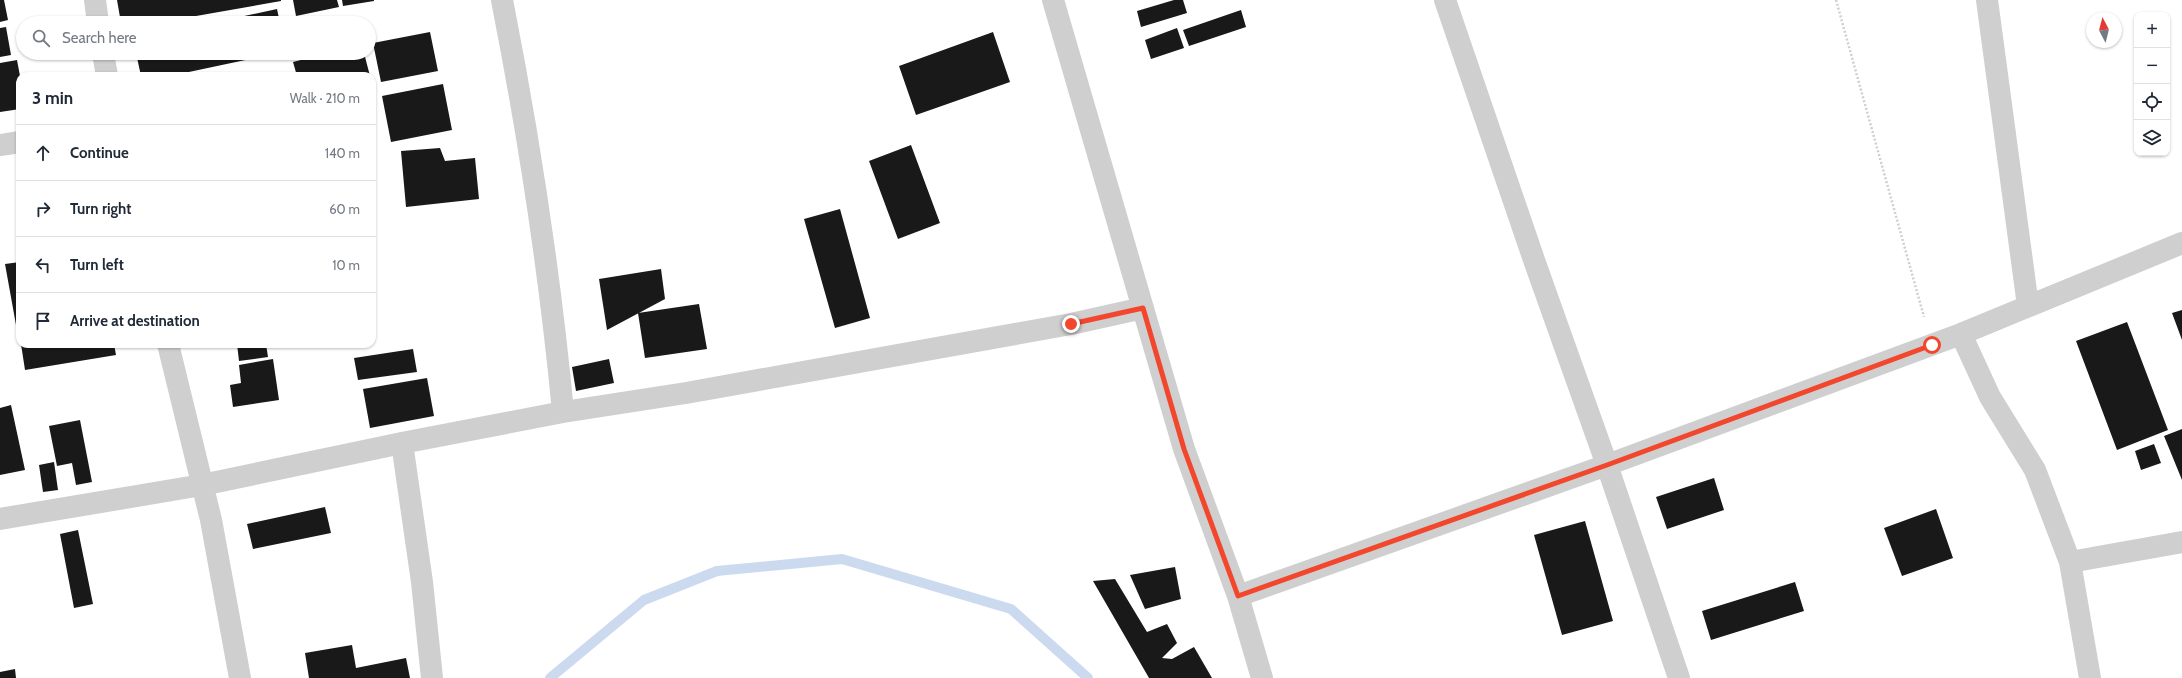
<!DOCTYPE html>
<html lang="en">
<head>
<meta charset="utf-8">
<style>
	body { margin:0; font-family:Cabin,sans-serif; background:#f2f2f3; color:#1f2937 }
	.controls { position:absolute; right:12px; top:12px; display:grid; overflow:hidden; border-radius:8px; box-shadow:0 1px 3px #0004 }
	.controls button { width:36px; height:36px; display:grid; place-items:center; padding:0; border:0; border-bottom:1px solid #e0e1e3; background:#fff; color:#1f2937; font:20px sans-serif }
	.compass { position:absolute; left:2086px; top:12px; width:36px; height:36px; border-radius:50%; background:#fff; box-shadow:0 1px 3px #0004; rotate:353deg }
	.stop { position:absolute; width:12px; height:12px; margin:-9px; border:3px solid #f2472c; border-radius:50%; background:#fff }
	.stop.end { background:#f2472c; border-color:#fff; box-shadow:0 1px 4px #0008 }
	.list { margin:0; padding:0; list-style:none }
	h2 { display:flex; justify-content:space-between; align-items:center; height:52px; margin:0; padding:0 16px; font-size:17px }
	h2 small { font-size:13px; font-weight:400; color:#747a83 }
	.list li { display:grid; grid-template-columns:26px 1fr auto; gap:12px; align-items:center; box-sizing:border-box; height:56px; padding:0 16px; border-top:1px solid #e0e1e3 }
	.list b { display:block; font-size:15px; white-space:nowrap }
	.list em { font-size:13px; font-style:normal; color:#747a83 }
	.icon { flex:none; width:22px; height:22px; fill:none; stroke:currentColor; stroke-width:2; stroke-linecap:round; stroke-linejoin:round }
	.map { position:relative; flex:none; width:2182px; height:678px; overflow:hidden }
	.search { position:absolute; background:#fff; box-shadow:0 1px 3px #0004; left:16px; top:16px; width:360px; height:44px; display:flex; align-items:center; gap:10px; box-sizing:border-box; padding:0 14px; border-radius:22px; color:#747a83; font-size:15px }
	.panel { position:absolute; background:#fff; box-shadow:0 1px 3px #0004; left:16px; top:72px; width:360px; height:276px; border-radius:12px }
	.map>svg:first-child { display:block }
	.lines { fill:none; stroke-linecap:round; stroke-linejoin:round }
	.stream { stroke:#ccdaf0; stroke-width:10 }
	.building { fill:#191919 }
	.path { stroke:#cfcfcf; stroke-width:2.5; stroke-dasharray:2 2; stroke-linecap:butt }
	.minor { stroke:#cfcfcf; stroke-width:22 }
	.route { stroke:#f2472c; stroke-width:5 }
</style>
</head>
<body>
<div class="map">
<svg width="2182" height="678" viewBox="0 0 2182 678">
	<rect width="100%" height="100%" fill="#fff"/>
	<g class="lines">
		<path class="stream" d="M550,678L644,600L717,571L842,559L1011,609L1088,678"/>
	</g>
	<path class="building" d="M0,0H4L8,20L0,22Z
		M117,0H281V1L156,23H121Z
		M293,0H337L339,7L296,16Z
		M342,0H374V1L343,6Z
		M1174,0H1183L1187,13L1141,27L1137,11Z
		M277,9L280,23H216V22Z
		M1241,10L1246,27L1189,46L1183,30Z
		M6,27L11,55L0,57V28Z
		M1177,28L1184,48L1151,59L1145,40Z
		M430,32L438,71L381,82L373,43Z
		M993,32L1010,82L916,115L899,66Z
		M136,53H274V54L170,76H141Z
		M328,53H364L370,76H297L293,62Z
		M17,60L20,76V109L0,112V63Z
		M443,84L452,130L391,142L382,96Z
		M911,145L940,223L898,239L869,161Z
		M440,148L445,161L475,158L479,199L406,207L401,151Z
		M840,209L870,318L835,328L804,219Z
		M20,262V336H18L5,264Z
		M661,269L665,299L607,330L599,279Z
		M699,304L707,349L645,358L638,313Z
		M2182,310V340L2172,313Z
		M2127,322L2168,430L2117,450L2076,341Z
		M21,344H114L116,355L25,370Z
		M237,344H266L268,357L239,361Z
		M413,349L417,372L358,380L354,358Z
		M273,359L279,400L233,407L230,385L241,383L239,365Z
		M609,359L614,383L576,391L572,367Z
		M427,378L434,416L370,428L363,389Z
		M11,405L25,470L0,475V408Z
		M80,420L92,482L76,485L72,463L57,466L49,426Z
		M2182,429V480L2164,436Z
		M2154,444L2161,463L2141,470L2135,451Z
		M54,462L58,490L43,492L39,465Z
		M1714,478L1724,510L1667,529L1656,497Z
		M325,507L331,533L253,549L247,524Z
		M1936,509L1953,558L1902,576L1884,528Z
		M1585,521L1613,621L1562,635L1534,535Z
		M78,530L93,604L74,608L60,534Z
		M1175,567L1181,599L1145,609L1130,575Z
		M1115,579L1147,632L1167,624L1177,643L1162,658L1172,659L1194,647L1212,678H1149L1093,581Z
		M1795,582L1804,611L1711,640L1702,611Z
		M352,645L356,668L406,658L410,678H309L305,653Z
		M15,669L16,678H0V672Z"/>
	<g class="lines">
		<path class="path" d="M1836,0L1924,317"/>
		<path class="minor" d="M95,0L98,23
			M502,0C529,137 550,274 563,412
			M1053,0L1184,449L1238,596L1262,678
			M1445,0L1534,260L1607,465L1679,678
			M1987,0L2028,306
			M103,53L107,76
			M0,145L20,142
			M1961,334L1990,397L2035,470L2070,562L2090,678
			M168,344L211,520L240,678
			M402,443L422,582L432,678
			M0,519L202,485L402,443L563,412L686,393L1071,324L1143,308
			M2070,562L2182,542
			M1238,596L1607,465L1961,334L2182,243"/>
	</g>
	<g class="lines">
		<path class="route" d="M1071,324L1143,308L1184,449L1238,596L1607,465L1932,345"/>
	</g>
</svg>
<div class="controls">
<button>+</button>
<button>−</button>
<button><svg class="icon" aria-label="locate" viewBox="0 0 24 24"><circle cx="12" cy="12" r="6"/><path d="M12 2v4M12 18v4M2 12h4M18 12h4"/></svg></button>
<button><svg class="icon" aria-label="layers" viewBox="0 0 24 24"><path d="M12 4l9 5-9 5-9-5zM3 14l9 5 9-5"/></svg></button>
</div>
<svg class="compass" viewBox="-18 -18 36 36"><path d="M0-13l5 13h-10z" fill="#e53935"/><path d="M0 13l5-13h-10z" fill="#747a83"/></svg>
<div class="stop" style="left:1932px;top:345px"></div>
<div class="stop end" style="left:1071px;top:324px"></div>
<div class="search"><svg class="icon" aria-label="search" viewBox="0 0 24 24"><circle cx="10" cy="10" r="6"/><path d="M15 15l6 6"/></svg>Search here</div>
<section class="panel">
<h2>3 min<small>Walk · 210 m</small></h2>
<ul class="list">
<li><svg class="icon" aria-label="ahead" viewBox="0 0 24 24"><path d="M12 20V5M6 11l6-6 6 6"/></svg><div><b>Continue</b></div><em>140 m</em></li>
<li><svg class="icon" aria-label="right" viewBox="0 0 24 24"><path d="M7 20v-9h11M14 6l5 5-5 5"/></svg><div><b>Turn right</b></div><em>60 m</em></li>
<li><svg class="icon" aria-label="left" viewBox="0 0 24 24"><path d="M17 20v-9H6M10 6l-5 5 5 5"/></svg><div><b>Turn left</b></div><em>10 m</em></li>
<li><svg class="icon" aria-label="arrive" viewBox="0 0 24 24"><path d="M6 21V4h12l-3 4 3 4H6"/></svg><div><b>Arrive at destination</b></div></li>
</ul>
</section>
</div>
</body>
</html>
